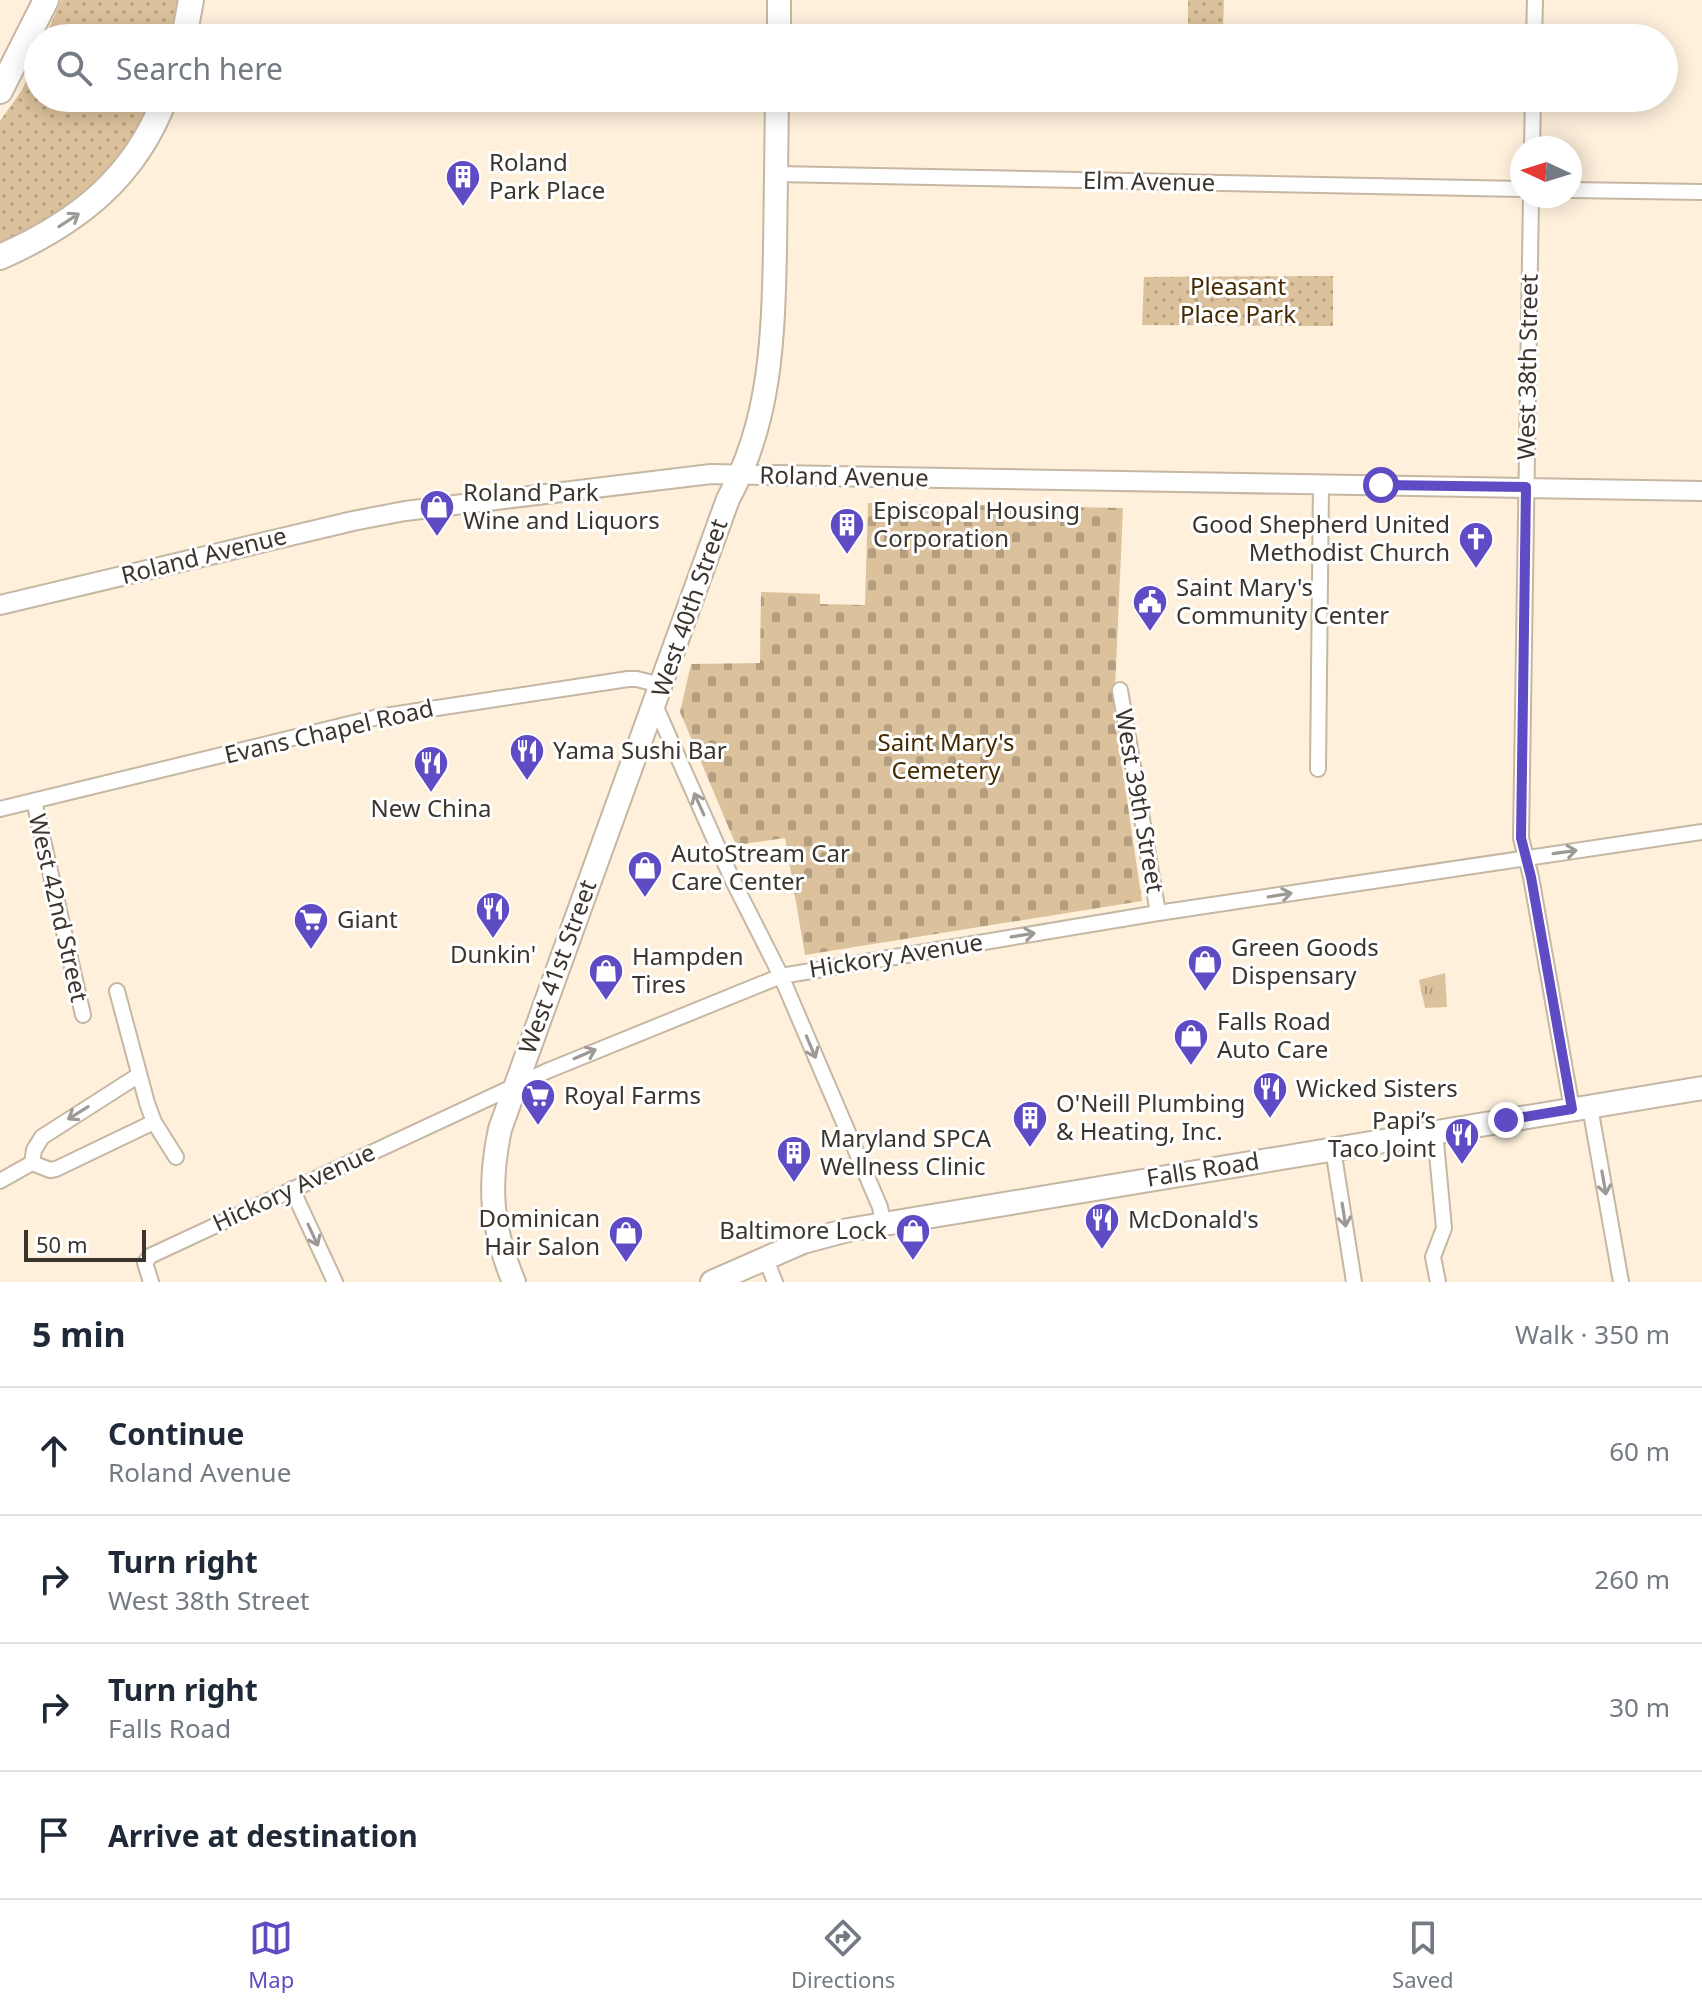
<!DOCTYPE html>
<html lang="en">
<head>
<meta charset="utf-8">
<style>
	body { margin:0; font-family:"Noto Sans",sans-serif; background:#f2f2f3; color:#1f2937 }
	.compass { position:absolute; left:1510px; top:136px; width:72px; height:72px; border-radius:50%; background:#fff; box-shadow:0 4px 20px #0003; rotate:274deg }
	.scale { position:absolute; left:24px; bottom:20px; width:122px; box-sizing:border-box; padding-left:8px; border:4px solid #3b352d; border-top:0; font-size:22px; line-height:28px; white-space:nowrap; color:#3b352d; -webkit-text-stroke:6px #fff; paint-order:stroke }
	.stop { position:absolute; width:24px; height:24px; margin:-18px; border:6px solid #5f4bc3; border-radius:50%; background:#fff }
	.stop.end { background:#5f4bc3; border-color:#fff; box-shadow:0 2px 8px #0008 }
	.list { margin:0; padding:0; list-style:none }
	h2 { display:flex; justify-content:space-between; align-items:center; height:104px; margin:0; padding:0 32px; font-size:34px }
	h2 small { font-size:26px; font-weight:400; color:#747a83 }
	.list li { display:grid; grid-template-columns:52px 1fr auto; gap:24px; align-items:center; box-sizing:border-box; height:128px; padding:0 32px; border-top:2px solid #e0e1e3 }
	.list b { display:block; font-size:30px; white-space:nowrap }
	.list p { margin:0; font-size:26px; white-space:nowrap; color:#747a83 }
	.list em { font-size:26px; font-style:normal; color:#747a83 }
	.icon { flex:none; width:44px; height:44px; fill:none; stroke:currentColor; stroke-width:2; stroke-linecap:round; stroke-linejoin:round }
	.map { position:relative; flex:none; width:1702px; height:1282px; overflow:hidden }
	.search { position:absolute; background:#fff; box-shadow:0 4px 20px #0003; left:24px; right:24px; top:24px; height:88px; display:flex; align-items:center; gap:20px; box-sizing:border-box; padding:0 28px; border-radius:44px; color:#747a83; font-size:30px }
	.sheet { height:616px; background:#fff }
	nav { display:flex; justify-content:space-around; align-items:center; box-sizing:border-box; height:112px; border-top:2px solid #e0e1e3; background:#fff; font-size:22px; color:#747a83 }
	nav a { display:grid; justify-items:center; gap:4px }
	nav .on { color:#5f4bc3 }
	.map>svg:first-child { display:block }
	.grass { fill:url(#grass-tufts) }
	.cemetery { fill:url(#cemetery-stones) }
	.park { fill:url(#park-dots) }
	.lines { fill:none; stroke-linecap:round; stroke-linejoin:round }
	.minor-casing { stroke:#c5b7a3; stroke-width:18 }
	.tertiary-casing { stroke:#c5b7a3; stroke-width:22 }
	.secondary-casing { stroke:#c5b7a3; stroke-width:26 }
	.primary-casing { stroke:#c5b7a3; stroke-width:28 }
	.minor { stroke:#fff; stroke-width:14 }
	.tertiary { stroke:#fff; stroke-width:18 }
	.secondary { stroke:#fff; stroke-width:22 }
	.primary { stroke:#fff; stroke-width:24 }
	.oneway { stroke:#9d9a96 }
	.route { stroke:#5f4bc3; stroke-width:10 }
	.labels { text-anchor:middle; stroke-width:6; stroke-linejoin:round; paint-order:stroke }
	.poi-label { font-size:24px; fill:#3b352d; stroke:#fff; text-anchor:start }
	.street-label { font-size:24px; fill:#3b352d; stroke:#fff }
	.park-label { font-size:24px; fill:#432a00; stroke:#fff }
</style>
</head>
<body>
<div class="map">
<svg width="1702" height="1282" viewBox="0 0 1702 1282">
	<defs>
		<pattern id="grass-tufts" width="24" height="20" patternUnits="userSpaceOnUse" patternTransform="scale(2)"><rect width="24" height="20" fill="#dcc29c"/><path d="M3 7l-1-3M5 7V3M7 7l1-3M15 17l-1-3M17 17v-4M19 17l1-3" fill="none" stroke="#b49e80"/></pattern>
		<pattern id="cemetery-stones" width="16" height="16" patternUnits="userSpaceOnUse" patternTransform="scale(2)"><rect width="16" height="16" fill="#dcc29c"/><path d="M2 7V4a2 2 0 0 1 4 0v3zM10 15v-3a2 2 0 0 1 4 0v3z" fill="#b49e80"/></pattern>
		<pattern id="park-dots" width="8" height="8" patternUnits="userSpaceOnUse" patternTransform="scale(2)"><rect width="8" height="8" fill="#dcc29c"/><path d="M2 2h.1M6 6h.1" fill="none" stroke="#b49e80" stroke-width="1.8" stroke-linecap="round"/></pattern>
	</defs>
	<rect width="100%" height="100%" fill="#fef0db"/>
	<path class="grass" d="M1445,973L1447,1007L1425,1008L1419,980Z"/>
	<path class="cemetery" d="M868,503L1123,508L1114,712L1142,901L805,955L785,838L736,845L680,712L691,664L760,663L761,592L820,594V604L865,605Z"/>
	<path class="park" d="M61,0H183L176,38H45Z
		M1188,0H1224L1223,29L1188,28Z
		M38,54V98H159L102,185L0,250V121L22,90Z
		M1333,276V326L1142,325L1144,277Z"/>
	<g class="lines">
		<defs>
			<path id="minor" d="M1534,38L1535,0
				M1532,148L1533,98
				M776,174L1522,189
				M1570,190L1702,192
				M1531,196L1521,838L1531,877L1572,1109
				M1120,690L1158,913
				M654,703L732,879L781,976L880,1207L883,1223
				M1318,769L1321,484
				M34,801L83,1015
				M0,809L378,717L628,679H637L660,685
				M117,991L147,1103L154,1122L176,1157
				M1590,1107L1621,1282
				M1435,1132L1444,1228L1433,1257L1438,1282
				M1333,1149L1354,1282
				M32,1163L34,1150L42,1137L139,1075
				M32,1163L50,1170L56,1169L154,1122
				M0,1181L32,1163
				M292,1189L335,1282
				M765,1257L775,1282
				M151,1282L145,1263L150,1256L547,1071L781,976L1158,913L1702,832"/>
			<path id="tertiary" d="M0,605L353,521L405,511L711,474L1702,491"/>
			<path id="secondary" d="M779,38V0
				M514,1282C491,1228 488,1186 500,1129L728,499C771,421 773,338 775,251C776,200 776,149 777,98
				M712,1282L803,1242L848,1230L1702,1088"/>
			<path id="primary" d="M184,38L191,0
				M0,91L46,0
				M0,257C77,223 135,178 165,98"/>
		</defs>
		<use href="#minor" class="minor-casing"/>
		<use href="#tertiary" class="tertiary-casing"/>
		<use href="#secondary" class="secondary-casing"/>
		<use href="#primary" class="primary-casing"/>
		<use href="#minor" class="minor"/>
		<use href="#tertiary" class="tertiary"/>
		<use href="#secondary" class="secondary"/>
		<use href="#primary" class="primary"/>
	</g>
	<defs><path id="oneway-shaft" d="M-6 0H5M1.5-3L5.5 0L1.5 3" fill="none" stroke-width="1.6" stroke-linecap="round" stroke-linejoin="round" transform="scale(2)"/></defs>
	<g class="oneway">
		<use href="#oneway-shaft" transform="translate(69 220) rotate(-33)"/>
		<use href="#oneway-shaft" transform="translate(699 804) rotate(-114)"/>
		<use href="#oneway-shaft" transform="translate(1565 852) rotate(-8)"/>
		<use href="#oneway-shaft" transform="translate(1280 895) rotate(-9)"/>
		<use href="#oneway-shaft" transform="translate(1023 935) rotate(-9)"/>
		<use href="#oneway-shaft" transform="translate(811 1047) rotate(67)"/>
		<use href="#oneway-shaft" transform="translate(585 1054) rotate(-23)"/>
		<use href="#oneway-shaft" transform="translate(78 1113) rotate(148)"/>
		<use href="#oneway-shaft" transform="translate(1604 1183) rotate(80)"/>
		<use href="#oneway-shaft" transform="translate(1344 1215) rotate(81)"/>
		<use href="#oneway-shaft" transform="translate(313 1235) rotate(65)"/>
	</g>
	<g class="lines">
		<path class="route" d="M1381,485L1526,487L1521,838L1531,877L1572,1109L1506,1120"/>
	</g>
	<defs>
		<symbol id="building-pin" viewBox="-11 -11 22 30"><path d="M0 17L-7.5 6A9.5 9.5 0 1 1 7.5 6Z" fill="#5f4bc3" stroke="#fff"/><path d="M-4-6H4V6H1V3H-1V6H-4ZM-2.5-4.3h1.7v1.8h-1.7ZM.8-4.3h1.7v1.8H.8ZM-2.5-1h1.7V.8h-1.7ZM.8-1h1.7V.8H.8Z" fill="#fff"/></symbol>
		<symbol id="shop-pin" viewBox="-11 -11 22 30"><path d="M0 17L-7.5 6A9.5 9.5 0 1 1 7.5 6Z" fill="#5f4bc3" stroke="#fff"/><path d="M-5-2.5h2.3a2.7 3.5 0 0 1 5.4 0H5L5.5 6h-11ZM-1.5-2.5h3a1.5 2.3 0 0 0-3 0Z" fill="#fff"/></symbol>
		<symbol id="church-pin" viewBox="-11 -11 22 30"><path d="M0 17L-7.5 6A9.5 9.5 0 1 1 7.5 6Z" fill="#5f4bc3" stroke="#fff"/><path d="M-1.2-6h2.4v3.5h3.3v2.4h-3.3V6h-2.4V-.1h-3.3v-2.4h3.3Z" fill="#fff"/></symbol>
		<symbol id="civic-pin" viewBox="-11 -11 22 30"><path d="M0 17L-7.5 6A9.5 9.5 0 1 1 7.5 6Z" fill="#5f4bc3" stroke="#fff"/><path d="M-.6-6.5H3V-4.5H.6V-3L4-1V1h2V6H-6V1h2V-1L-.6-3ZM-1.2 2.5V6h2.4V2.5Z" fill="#fff"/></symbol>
		<symbol id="restaurant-pin" viewBox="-11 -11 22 30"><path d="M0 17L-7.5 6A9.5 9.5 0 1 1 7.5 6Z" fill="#5f4bc3" stroke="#fff"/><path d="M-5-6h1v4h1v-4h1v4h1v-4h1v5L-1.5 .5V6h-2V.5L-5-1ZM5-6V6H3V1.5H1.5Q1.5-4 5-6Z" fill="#fff"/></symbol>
		<symbol id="supermarket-pin" viewBox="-11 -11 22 30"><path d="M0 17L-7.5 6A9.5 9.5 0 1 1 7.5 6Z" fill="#5f4bc3" stroke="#fff"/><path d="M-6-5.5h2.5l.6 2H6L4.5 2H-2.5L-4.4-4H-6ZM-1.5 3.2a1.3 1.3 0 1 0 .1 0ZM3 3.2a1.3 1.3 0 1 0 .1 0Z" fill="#fff"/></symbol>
	</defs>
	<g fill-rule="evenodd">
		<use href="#building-pin" x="443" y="157" width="40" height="54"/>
		<use href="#shop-pin" x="417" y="487" width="40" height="54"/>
		<use href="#building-pin" x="827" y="505" width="40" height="54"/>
		<use href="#church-pin" x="1456" y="519" width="40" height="54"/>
		<use href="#civic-pin" x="1130" y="582" width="40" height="54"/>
		<use href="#restaurant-pin" x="507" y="731" width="40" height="54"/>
		<use href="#restaurant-pin" x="411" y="743" width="40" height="54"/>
		<use href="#shop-pin" x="625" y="848" width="40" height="54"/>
		<use href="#restaurant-pin" x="473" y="889" width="40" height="54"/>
		<use href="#supermarket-pin" x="291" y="900" width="40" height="54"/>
		<use href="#shop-pin" x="1185" y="942" width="40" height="54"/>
		<use href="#shop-pin" x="586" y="951" width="40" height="54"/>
		<use href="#shop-pin" x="1171" y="1016" width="40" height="54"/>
		<use href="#restaurant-pin" x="1250" y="1069" width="40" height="54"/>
		<use href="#supermarket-pin" x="518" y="1076" width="40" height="54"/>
		<use href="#building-pin" x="1010" y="1098" width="40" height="54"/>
		<use href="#restaurant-pin" x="1442" y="1115" width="40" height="54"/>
		<use href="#building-pin" x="774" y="1133" width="40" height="54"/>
		<use href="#restaurant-pin" x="1082" y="1200" width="40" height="54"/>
		<use href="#shop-pin" x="893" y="1211" width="40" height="54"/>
		<use href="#shop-pin" x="606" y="1213" width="40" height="54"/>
	</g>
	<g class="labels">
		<g class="poi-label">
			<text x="489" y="171">Roland<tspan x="489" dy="28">Park Place</tspan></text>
			<text x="463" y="501">Roland Park<tspan x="463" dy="28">Wine and Liquors</tspan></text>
			<text x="873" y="519">Episcopal Housing<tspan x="873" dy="28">Corporation</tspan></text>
			<text x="1450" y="533" text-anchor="end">Good Shepherd United<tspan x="1450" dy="28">Methodist Church</tspan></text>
			<text x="1176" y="596">Saint Mary's<tspan x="1176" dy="28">Community Center</tspan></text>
			<text x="553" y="759">Yama Sushi Bar</text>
			<text x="431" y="817" text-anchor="middle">New China</text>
			<text x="671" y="862">AutoStream Car<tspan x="671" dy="28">Care Center</tspan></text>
			<text x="337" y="928">Giant</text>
			<text x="1231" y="956">Green Goods<tspan x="1231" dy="28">Dispensary</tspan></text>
			<text x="493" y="963" text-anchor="middle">Dunkin'</text>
			<text x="632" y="965">Hampden<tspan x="632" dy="28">Tires</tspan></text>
			<text x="1217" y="1030">Falls Road<tspan x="1217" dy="28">Auto Care</tspan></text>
			<text x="1296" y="1097">Wicked Sisters</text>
			<text x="564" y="1104">Royal Farms</text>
			<text x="1056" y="1112">O'Neill Plumbing<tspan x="1056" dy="28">&amp; Heating, Inc.</tspan></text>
			<text x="1436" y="1129" text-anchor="end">Papi’s<tspan x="1436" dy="28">Taco Joint</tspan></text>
			<text x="820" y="1147">Maryland SPCA<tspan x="820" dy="28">Wellness Clinic</tspan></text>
			<text x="600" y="1227" text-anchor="end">Dominican<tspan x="600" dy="28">Hair Salon</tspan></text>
			<text x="1128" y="1228">McDonald's</text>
			<text x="887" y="1239" text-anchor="end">Baltimore Lock</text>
		</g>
		<g class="street-label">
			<text transform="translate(1149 182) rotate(1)" y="8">Elm Avenue</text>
			<text transform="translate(1528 367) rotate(-89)" y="8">West 38th Street</text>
			<text transform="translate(844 477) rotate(1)" y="8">Roland Avenue</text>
			<text transform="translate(204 556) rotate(-14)" y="8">Roland Avenue</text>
			<text transform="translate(690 608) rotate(-71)" y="8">West 40th Street</text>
			<text transform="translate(329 732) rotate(-13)" y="8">Evans Chapel Road</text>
			<text transform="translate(1139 801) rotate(80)" y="8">West 39th Street</text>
			<text transform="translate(58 908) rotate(77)" y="8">West 42nd Street</text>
			<text transform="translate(896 956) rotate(-9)" y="8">Hickory Avenue</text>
			<text transform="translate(558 967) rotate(-70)" y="8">West 41st Street</text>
			<text transform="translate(1203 1170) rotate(-9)" y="8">Falls Road</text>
			<text transform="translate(294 1188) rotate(-25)" y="8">Hickory Avenue</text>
		</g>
		<g class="park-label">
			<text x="1238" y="295">Pleasant<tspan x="1238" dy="28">Place Park</tspan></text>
			<text x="946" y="751">Saint Mary's<tspan x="946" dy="28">Cemetery</tspan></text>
		</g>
	</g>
</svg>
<svg class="compass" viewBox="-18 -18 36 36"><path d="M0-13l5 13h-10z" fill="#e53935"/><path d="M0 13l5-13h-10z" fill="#747a83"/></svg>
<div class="scale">50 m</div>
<div class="stop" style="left:1381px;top:485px"></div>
<div class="stop end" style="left:1506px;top:1120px"></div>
<div class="search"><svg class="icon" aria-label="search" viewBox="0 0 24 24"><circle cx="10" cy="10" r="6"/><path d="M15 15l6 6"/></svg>Search here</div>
</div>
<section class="sheet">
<h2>5 min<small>Walk · 350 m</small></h2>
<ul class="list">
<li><svg class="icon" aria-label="ahead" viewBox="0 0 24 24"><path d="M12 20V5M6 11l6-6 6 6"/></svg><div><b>Continue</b><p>Roland Avenue</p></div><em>60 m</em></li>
<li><svg class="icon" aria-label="right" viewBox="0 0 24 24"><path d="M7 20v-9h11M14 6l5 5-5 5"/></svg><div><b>Turn right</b><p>West 38th Street</p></div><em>260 m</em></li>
<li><svg class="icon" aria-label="right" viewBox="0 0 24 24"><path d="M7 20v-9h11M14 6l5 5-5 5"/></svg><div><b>Turn right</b><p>Falls Road</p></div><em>30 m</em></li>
<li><svg class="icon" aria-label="arrive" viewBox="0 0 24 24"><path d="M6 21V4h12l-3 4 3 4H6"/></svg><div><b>Arrive at destination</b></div></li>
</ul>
</section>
<nav>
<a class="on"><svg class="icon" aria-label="map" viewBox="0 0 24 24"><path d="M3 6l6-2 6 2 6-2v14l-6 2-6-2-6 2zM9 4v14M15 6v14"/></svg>Map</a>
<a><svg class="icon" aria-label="directions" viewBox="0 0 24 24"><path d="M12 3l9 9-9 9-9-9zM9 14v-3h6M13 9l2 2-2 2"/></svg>Directions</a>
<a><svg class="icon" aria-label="saved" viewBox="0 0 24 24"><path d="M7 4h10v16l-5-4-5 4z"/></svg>Saved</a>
</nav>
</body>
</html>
